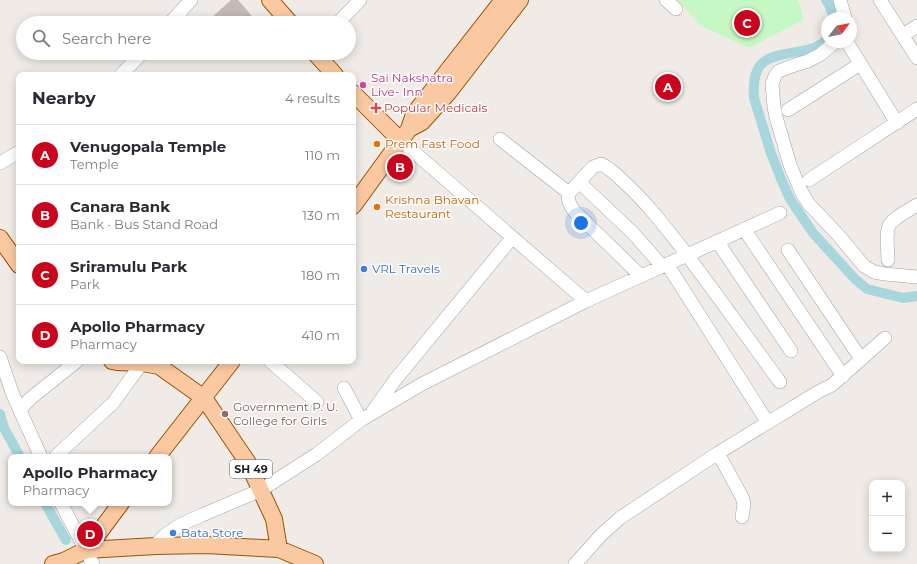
<!DOCTYPE html>
<html lang="en">
<head>
<meta charset="utf-8">
<style>
	body { margin:0; font-family:Montserrat,sans-serif; background:#f7f7f7; color:#2b2b33 }
	.controls { position:absolute; right:12px; bottom:12px; display:grid; overflow:hidden; border-radius:8px; box-shadow:0 2px 10px #0003 }
	.controls button { width:36px; height:36px; display:grid; place-items:center; padding:0; border:0; border-bottom:1px solid #e1e1e2; background:#fff; color:#2b2b33; font:20px sans-serif }
	.compass { position:absolute; left:821px; top:12px; width:36px; height:36px; border-radius:50%; background:#fff; box-shadow:0 2px 10px #0003; rotate:58deg }
	.you { position:absolute; left:581px; top:223px; width:14px; height:14px; margin:-10px; border:3px solid #fff; border-radius:50%; background:#1a73e8; box-shadow:0 0 0 6px #1a73e833 }
	.badge { display:grid; place-items:center; width:26px; height:26px; border-radius:50%; background:#ca041c; color:#fff; font-size:13px; font-weight:700 }
	.pin { position:absolute; translate:-50% -50%; border:2px solid #fff; box-shadow:0 1px 4px #0006 }
	.popup { position:absolute; left:8px; top:454px; width:164px; height:52px; box-sizing:border-box; display:grid; place-content:center; border-radius:8px; background:#fff; filter:drop-shadow(0 1px 3px #0005); font-size:13px; white-space:nowrap; color:#7c7c81 }
	.popup b { font-size:15px; color:#2b2b33 }
	.popup::after { content:''; position:absolute; left:50%; top:100%; margin-left:-8px; border:8px solid transparent; border-top-color:#fff }
	.list { margin:0; padding:0; list-style:none }
	h2 { display:flex; justify-content:space-between; align-items:center; height:52px; margin:0; padding:0 16px; font-size:17px }
	h2 small { font-size:13px; font-weight:400; color:#7c7c81 }
	.list li { display:grid; grid-template-columns:26px 1fr auto; gap:12px; align-items:center; box-sizing:border-box; height:60px; padding:0 16px; border-top:1px solid #e1e1e2 }
	.list b { display:block; font-size:15px; white-space:nowrap }
	.list p { margin:0; font-size:13px; white-space:nowrap; color:#7c7c81 }
	.list em { font-size:13px; font-style:normal; color:#7c7c81 }
	.icon { flex:none; width:22px; height:22px; fill:none; stroke:currentColor; stroke-width:2; stroke-linecap:round; stroke-linejoin:round }
	.map { position:relative; flex:none; width:917px; height:564px; overflow:hidden }
	.search { position:absolute; background:#fff; box-shadow:0 2px 10px #0003; left:16px; top:16px; width:340px; height:44px; display:flex; align-items:center; gap:10px; box-sizing:border-box; padding:0 14px; border-radius:22px; color:#7c7c81; font-size:15px }
	.panel { position:absolute; background:#fff; box-shadow:0 2px 10px #0003; left:16px; top:72px; width:340px; height:292px; border-radius:8px }
	.map>svg:first-child { display:block }
	.park { fill:#c6f8c4 }
	.lines { fill:none; stroke-linecap:round; stroke-linejoin:round }
	.canal { stroke:#a7d7dc; stroke-width:10 }
	.building { fill:#c4bab5 }
	.minor-casing { stroke:#a3a3a3; stroke-width:14 }
	.major-casing { stroke:#975503; stroke-width:18 }
	.minor { stroke:#fff; stroke-width:13 }
	.major { stroke:#fac9a1; stroke-width:16 }
	.hotel-dot { fill:#d1479c; stroke:#fff; stroke-width:1.5 }
	.health-dot { fill:#e0444e; stroke:#fff; stroke-width:1.5 }
	.food-dot { fill:#e8710a; stroke:#fff; stroke-width:1.5 }
	.shop-dot { fill:#3f7fe0; stroke:#fff; stroke-width:1.5 }
	.education-dot { fill:#8d6e63; stroke:#fff; stroke-width:1.5 }
	.labels { text-anchor:middle; stroke-width:3; stroke-linejoin:round; paint-order:stroke }
	.shield { fill:#fff; stroke:#626262; stroke-width:1 }
	.shield-label { font-size:11px; font-weight:bold; fill:#1f1f1f }
	.hotel-label { font-size:12px; fill:#b23c85; stroke:#fff; text-anchor:start }
	.health-label { font-size:12px; fill:#be3a42; stroke:#fff; text-anchor:start }
	.food-label { font-size:12px; fill:#c56008; stroke:#fff; text-anchor:start }
	.shop-label { font-size:12px; fill:#366cbe; stroke:#fff; text-anchor:start }
	.education-label { font-size:12px; fill:#785e54; stroke:#fff; text-anchor:start }
</style>
</head>
<body>
<div class="map">
<svg width="917" height="564" viewBox="0 0 917 564">
	<rect width="100%" height="100%" fill="#f0ebe6"/>
	<path class="park" d="M678,0H797L800,5L803,20L749,48L701,26Z"/>
	<g class="lines">
		<path class="canal" d="M826,0L829,4L834,18
			M827,39C820,47 811,49 802,51C769,57 751,57 754,98L771,153L781,179L790,199L813,233L855,279L867,289L903,298L917,296
			M0,414L4,428L20,457
			M45,503L66,540"/>
	</g>
	<path class="building" d="M231,0H238L258,23H214L210,19Z"/>
	<g class="lines">
		<defs>
			<path id="minor" d="M666,0L676,9
				M840,0L845,18
				M880,0L917,58
				M170,23L191,0
				M338,23L360,0
				M903,35L917,26
				M835,42L821,54L808,61L792,66L779,71L775,76L772,84L774,107L776,117L790,165L801,191L808,203L840,237L864,266L874,272L885,274L917,277
				M847,42L897,123
				M121,75L142,53
				M788,110L860,64
				M500,139L569,193
				M400,140L586,301
				M0,163L19,152
				M809,180L917,109
				M579,182L633,233L662,266
				M744,229L843,376
				M717,241L791,351
				M788,250L861,359
				M888,260C888,250 885,231 890,224C895,217 909,210 917,205
				M667,264L768,423
				M641,276L574,211C570,205 567,200 569,193L593,167L601,164C610,168 618,176 625,183C646,202 663,224 681,247C715,292 747,337 780,382
				M0,357L13,395L41,457
				M270,361L317,402
				M344,388L361,420
				M20,409L31,398L77,361
				M373,411L395,380L512,238
				M718,453L742,497L744,504L742,517
				M55,457L113,403L142,363
				M61,503L93,564
				M156,546L159,541L165,535L180,525L202,515L261,490L317,454L361,420L422,384L586,301L780,213
				M575,564L602,534L620,518L718,453L818,392L832,385L885,338"/>
			<path id="major" d="M270,0L290,23
				M315,53L335,75
				M353,93L400,140
				M409,129L422,122L448,93L520,0
				M353,206L409,129L414,114L503,0
				M0,238L19,265
				M112,361L117,362L142,363L159,366L204,398L248,463L274,519L279,549
				M157,457L232,361
				M86,550L156,546L206,545L279,549L315,564
				M53,564L64,561L86,550L121,503"/>
		</defs>
		<use href="#minor" class="minor-casing"/>
		<use href="#major" class="major-casing"/>
		<use href="#minor" class="minor"/>
		<use href="#major" class="major"/>
	</g>
	<circle class="hotel-dot" cx="363" cy="85" r="4"/>
	<path class="health-dot" d="M374 102h4v4h4v4h-4v4h-4v-4h-4v-4h4z"/>
	<g class="food-dot">
		<circle cx="377" cy="144" r="4"/>
		<circle cx="377" cy="207" r="4"/>
	</g>
	<g class="shop-dot">
		<circle cx="364" cy="269" r="4"/>
		<circle cx="173" cy="533" r="4"/>
	</g>
	<circle class="education-dot" cx="225" cy="414" r="4"/>
	<g class="labels">
		<rect class="shield" x="230" y="460" width="42" height="18" rx="3"/>
		<g class="shield-label">
			<text x="251" y="473">SH 49</text>
		</g>
		<g class="hotel-label">
			<text x="371" y="82">Sai Nakshatra<tspan x="371" dy="14">Live- Inn</tspan></text>
		</g>
		<g class="health-label">
			<text x="384" y="112">Popular Medicals</text>
		</g>
		<g class="food-label">
			<text x="385" y="148">Prem Fast Food</text>
			<text x="385" y="204">Krishna Bhavan<tspan x="385" dy="14">Restaurant</tspan></text>
		</g>
		<g class="shop-label">
			<text x="372" y="273">VRL Travels</text>
			<text x="181" y="537">Bata Store</text>
		</g>
		<g class="education-label">
			<text x="233" y="411">Government P. U.<tspan x="233" dy="14">College for Girls</tspan></text>
		</g>
	</g>
</svg>
<div class="controls">
<button>+</button>
<button>−</button>
</div>
<svg class="compass" viewBox="-18 -18 36 36"><path d="M0-13l5 13h-10z" fill="#e53935"/><path d="M0 13l5-13h-10z" fill="#7c7c81"/></svg>
<div class="you"></div>
<div class="pin badge" style="left:668px;top:87px">A</div>
<div class="pin badge" style="left:400px;top:167px">B</div>
<div class="pin badge" style="left:747px;top:23px">C</div>
<div class="pin badge" style="left:90px;top:534px">D</div>
<div class="popup"><b>Apollo Pharmacy</b>Pharmacy</div>
<div class="search"><svg class="icon" aria-label="search" viewBox="0 0 24 24"><circle cx="10" cy="10" r="6"/><path d="M15 15l6 6"/></svg>Search here</div>
<section class="panel">
<h2>Nearby<small>4 results</small></h2>
<ul class="list">
<li><span class="badge">A</span><div><b>Venugopala Temple</b><p>Temple</p></div><em>110 m</em></li>
<li><span class="badge">B</span><div><b>Canara Bank</b><p>Bank · Bus Stand Road</p></div><em>130 m</em></li>
<li><span class="badge">C</span><div><b>Sriramulu Park</b><p>Park</p></div><em>180 m</em></li>
<li><span class="badge">D</span><div><b>Apollo Pharmacy</b><p>Pharmacy</p></div><em>410 m</em></li>
</ul>
</section>
</div>
</body>
</html>
